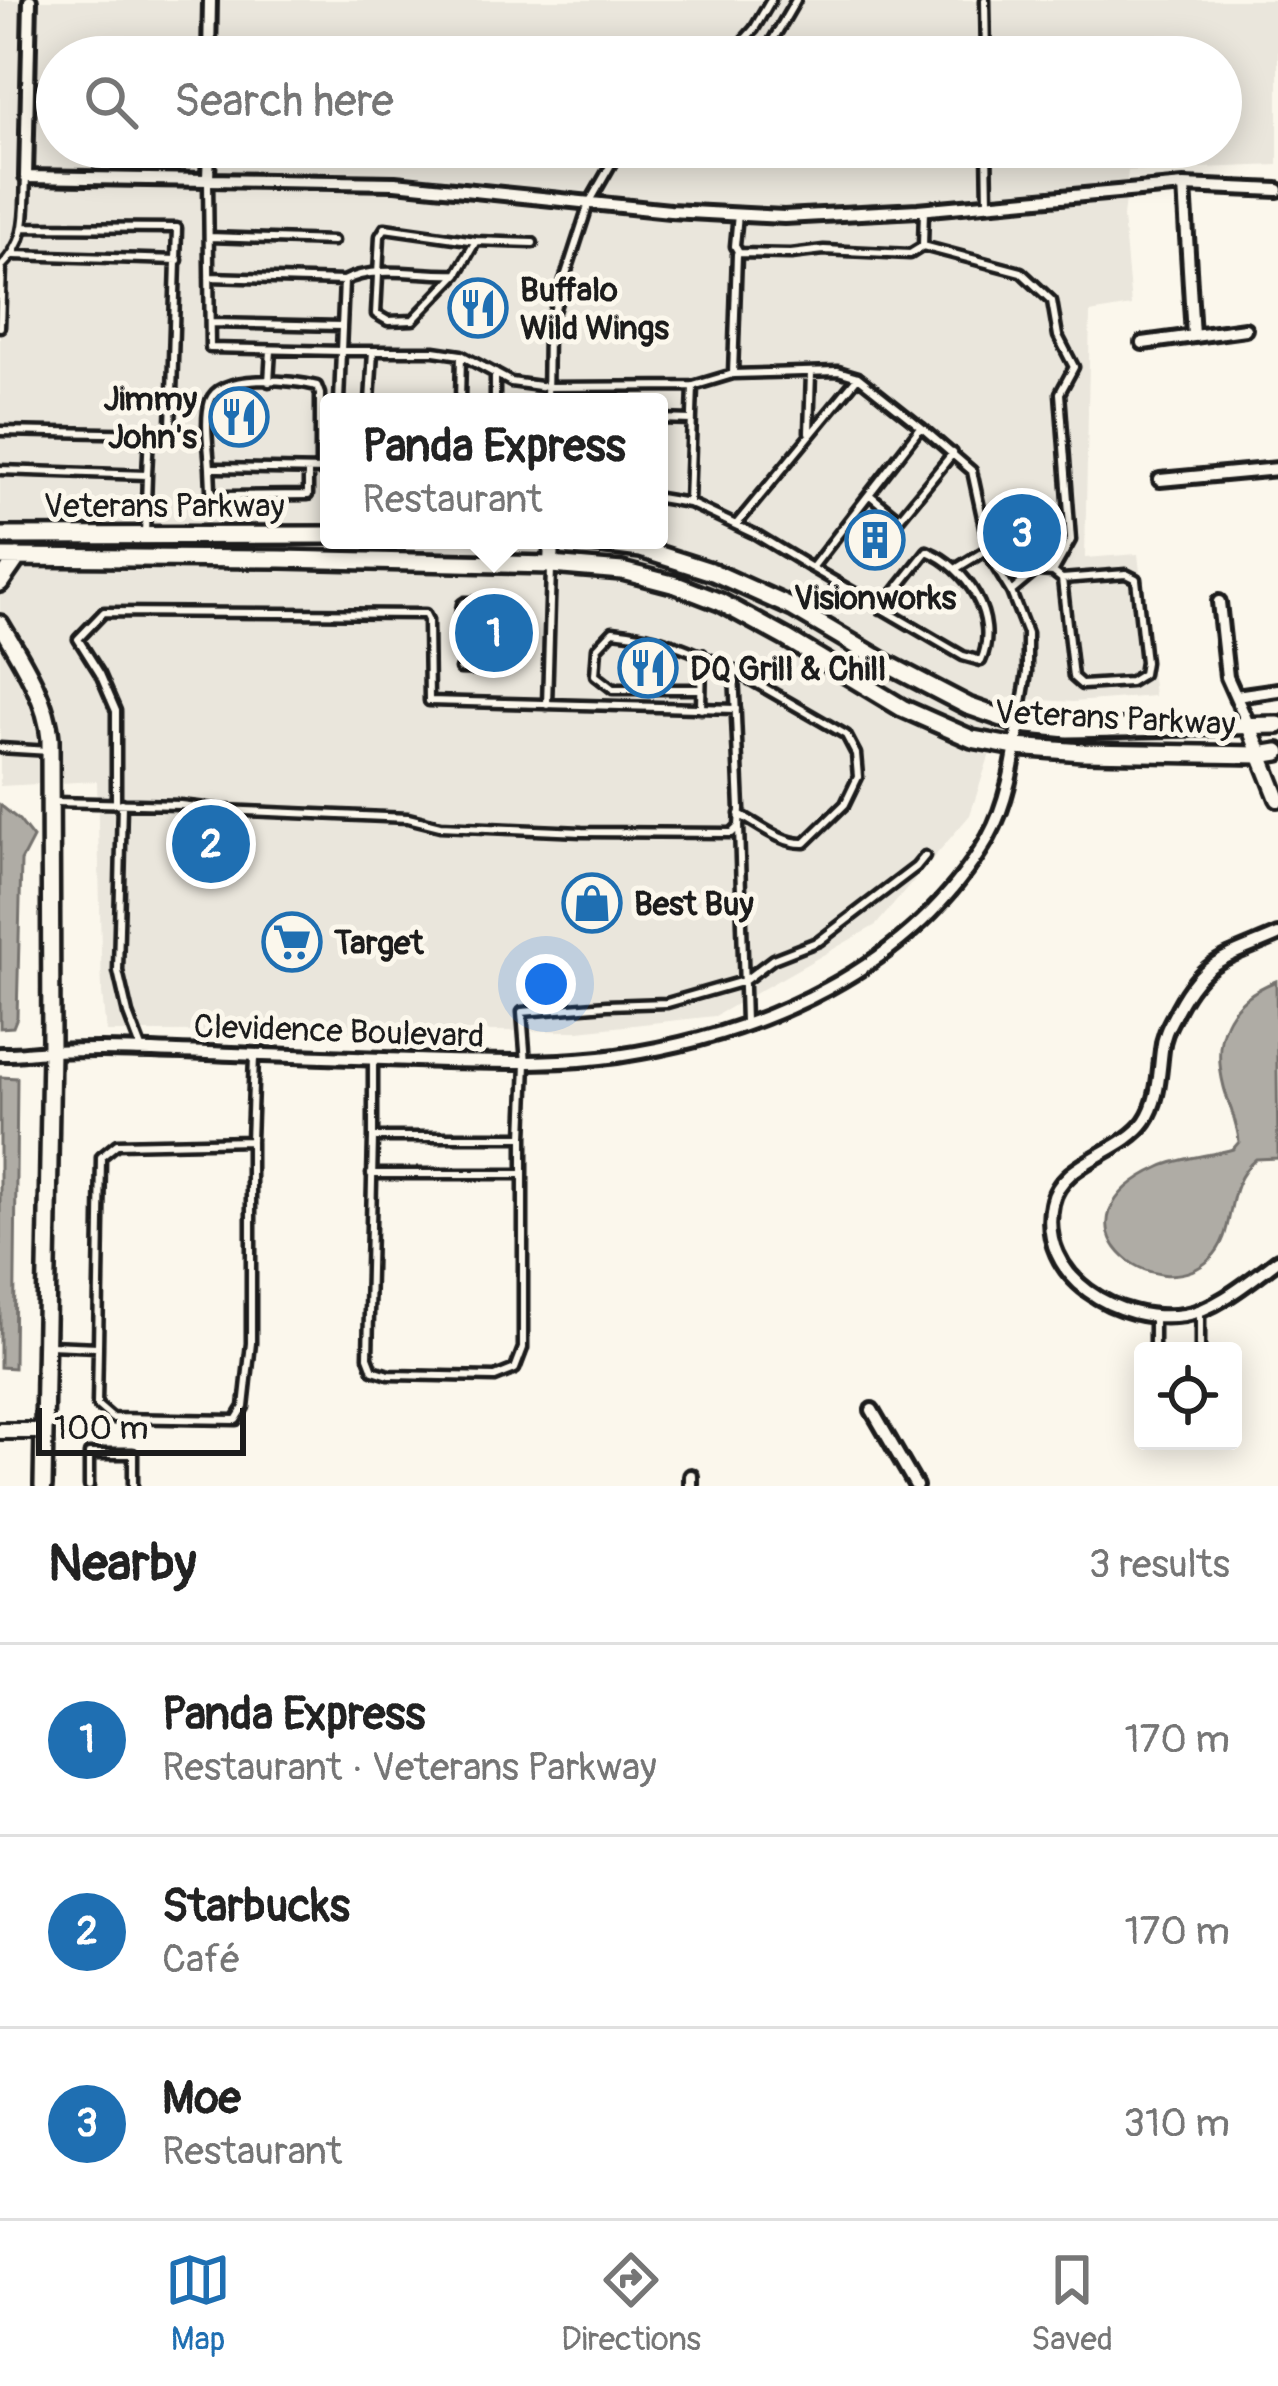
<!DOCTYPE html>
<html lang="en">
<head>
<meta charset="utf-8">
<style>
	body { margin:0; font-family:Pangolin,sans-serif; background:#f6f6f6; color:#222 }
	.controls { position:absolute; right:36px; bottom:36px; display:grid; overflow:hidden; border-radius:12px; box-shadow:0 6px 30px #0003 }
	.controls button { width:108px; height:108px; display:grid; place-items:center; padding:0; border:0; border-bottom:3px solid #e0e0e0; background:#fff; color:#222; font:60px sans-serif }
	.scale { position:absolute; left:36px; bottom:30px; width:210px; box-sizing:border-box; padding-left:12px; border:6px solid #1c1c1c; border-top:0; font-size:33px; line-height:42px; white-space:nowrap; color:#1c1c1c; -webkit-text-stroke:9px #fbf7ec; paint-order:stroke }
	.you { position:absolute; left:546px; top:984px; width:42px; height:42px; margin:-30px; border:9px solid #fff; border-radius:50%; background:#1a73e8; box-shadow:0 0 0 18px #1a73e833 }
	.badge { display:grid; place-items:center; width:78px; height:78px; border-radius:50%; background:#1f6fb2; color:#fff; font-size:39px; font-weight:700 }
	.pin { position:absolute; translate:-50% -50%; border:6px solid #fff; box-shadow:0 3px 12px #0006 }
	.popup { position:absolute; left:320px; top:393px; width:348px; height:156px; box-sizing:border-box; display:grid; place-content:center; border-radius:12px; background:#fff; filter:drop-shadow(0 3px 9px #0005); font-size:39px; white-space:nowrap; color:#767676 }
	.popup b { font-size:45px; color:#222 }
	.popup::after { content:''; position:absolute; left:50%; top:100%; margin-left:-24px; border:24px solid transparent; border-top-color:#fff }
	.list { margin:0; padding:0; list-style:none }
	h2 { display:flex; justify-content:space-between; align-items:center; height:156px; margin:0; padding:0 48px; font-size:51px }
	h2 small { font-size:39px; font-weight:400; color:#767676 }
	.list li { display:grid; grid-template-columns:78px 1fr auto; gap:36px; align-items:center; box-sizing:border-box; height:192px; padding:0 48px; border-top:3px solid #e0e0e0 }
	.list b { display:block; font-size:45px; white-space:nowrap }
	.list p { margin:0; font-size:39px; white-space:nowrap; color:#767676 }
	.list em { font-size:39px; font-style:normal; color:#767676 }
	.icon { flex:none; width:66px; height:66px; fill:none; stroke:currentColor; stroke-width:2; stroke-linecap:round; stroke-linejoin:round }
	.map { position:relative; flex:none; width:1278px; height:1486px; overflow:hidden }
	.search { position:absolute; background:#fff; box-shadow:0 6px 30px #0003; left:36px; right:36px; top:36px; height:132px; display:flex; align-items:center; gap:30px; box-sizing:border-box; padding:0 42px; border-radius:66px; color:#767676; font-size:45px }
	.sheet { height:732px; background:#fff }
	nav { display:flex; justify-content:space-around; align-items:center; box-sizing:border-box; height:168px; border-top:3px solid #e0e0e0; background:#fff; font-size:33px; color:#767676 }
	nav a { display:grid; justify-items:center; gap:6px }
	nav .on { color:#1f6fb2 }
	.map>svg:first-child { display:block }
	.built { fill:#eae6dc; fill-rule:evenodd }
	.water { fill:#afaca5; stroke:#74726e; stroke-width:3 }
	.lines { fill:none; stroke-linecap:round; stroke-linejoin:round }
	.service-casing { stroke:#1c1c1c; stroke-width:15 }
	.minor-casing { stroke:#1c1c1c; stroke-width:20 }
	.tertiary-casing { stroke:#1c1c1c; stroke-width:22 }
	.secondary-casing { stroke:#1c1c1c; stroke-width:24 }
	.service { stroke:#fbf7ec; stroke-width:6 }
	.minor { stroke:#fbf7ec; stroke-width:10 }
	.tertiary { stroke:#fbf7ec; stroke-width:14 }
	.secondary { stroke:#fbf7ec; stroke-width:15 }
	.labels { text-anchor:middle; stroke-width:10; stroke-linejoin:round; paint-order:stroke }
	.poi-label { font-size:33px; font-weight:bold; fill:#1c1c1c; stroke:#fbf7ec; text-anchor:start }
	.street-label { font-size:33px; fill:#1c1c1c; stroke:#fbf7ec }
</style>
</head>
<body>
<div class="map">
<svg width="1278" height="1486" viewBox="0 0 1278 1486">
	<rect width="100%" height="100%" fill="#fbf7ec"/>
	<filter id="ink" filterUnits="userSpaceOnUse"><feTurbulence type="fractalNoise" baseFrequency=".00833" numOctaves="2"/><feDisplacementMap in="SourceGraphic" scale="24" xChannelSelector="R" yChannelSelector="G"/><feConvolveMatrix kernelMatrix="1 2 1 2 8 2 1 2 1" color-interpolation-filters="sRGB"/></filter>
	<g filter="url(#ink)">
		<path class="built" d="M0,0H1278V165L1128,171L1123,217L1131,306L1090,313L1085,558L1138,554L1154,696L1073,702L1008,698L970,815L876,925L715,1016L579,1031L106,1032L102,993L97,781L0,786ZM57,57H1221V147H57ZM329,402H659V540H329Z"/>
		<path class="water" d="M0,805L19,820L33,838L21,861L17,1017L13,1027L0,1028Z
			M1276,981L1278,1158L1256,1159C1221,1188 1239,1231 1210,1259C1155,1311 1041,1221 1160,1167C1182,1157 1210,1156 1233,1149L1239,1142C1238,1123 1229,1106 1224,1087C1211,1037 1227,1000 1276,981Z
			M0,1077L17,1078L14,1368L0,1367Z"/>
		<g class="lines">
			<defs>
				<path id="service" d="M985,0L986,57
					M729,57L754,29L771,0
					M760,57L771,43L796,0
					M987,147L988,203
					M208,182L210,348L341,351L344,281C377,264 420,276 457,274L476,241L533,243
					M738,214L735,246L739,253L791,254L824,250L910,254L923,246L1021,272L1052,301L1058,336L1074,367L1060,393L1071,540L1053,572
					M209,237L333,241
					M923,246L924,209
					M13,255L178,260
					M457,274L413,320L388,321L376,314L380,236L385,228L476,241
					M209,277L344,281
					M210,323L341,326
					M0,327L2,266C29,239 24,213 26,177
					M495,373V402
					M733,374L838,371L858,377L921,427
					M269,382L271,350
					M693,386L689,503L757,535L810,567
					M339,402L341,351H434L461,355L511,382L547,387L693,386L733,374L737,254
					M370,402L373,351
					M460,402L461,355
					M547,402L548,330L589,203L621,147
					M659,419L692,420
					M0,431L156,434L171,427L177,228L23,227
					M809,432L811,373
					M210,468C209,448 204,420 210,401C220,372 293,380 317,386L320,394V470
					M0,470L147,475L145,534
					M308,470V495L226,496L214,495L211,489L210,468H219L329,470
					M147,475L149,434
					M870,495L899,519L953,453
					M659,498L689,503
					M736,525L858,377
					M957,568L988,549
					M881,609L927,551C967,567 1000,618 981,661L963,656L812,568L921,427L972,471L991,559L1011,592
					M460,669C497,669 515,680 516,634C516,621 516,615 508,605L491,602H465L462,604L460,616
					M735,671L846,735L856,754L858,777L845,804L805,843C782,844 759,825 739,814
					M547,705L551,568
					M701,709L702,654
					M1019,721L1027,672V633L1011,592L1036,571L1053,572L1062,579L1073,677L1082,685L1130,682L1143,674L1145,662L1136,579L1126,574L1062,579
					M0,748L50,751
					M54,802L180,805L223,810L408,818L440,826L582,832L732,833L739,826L740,809L734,671C694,651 658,635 613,631L597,648L595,675L613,689H700
					M116,802V711L100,674L78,639L104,612L425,614L428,620L429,701L736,709
					M122,803L118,971L128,1014L141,1048
					M739,826L745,1022
					M373,1059V1137H523L526,1063L522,1012L607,1005L667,1003L744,981L773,959L819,941L916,867L925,856
					M373,1137L368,1357L373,1370L389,1375L495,1377L515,1369L523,1348V1137
					M371,1174H523
					M1154,1314V1351
					M49,1345L98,1347L101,1157L117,1144L251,1141L254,1056
					M98,1347L97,1405L112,1418L236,1420L244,1407L251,1343V1142
					M1200,1351V1312
					M89,1486V1454H133V1486"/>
				<path id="minor" d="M30,0L26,177L395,183L670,211L784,217L918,210L1184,186L1278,190
					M209,57L210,0
					M208,179L209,147
					M1184,186L1193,336
					M1143,343L1245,329
					M1160,480L1278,469
					M1219,602L1227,677L1249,726
					M1236,696L1278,690
					M1278,935C1223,959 1202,959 1174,1016C1168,1027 1163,1037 1162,1050C1159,1073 1159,1101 1145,1121C1122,1154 1060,1161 1052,1204C1037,1278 1119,1325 1184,1315C1216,1310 1252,1279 1278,1260
					M0,1054C18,1055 36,1051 54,1051C124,1048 194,1053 263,1055C324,1057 384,1059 445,1061C502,1062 560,1064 617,1056C761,1035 912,969 988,838C1007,804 1014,762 1019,724
					M872,1410L916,1486
					M691,1486V1476"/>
				<path id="tertiary" d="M551,565L552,540
					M1249,726L1278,799
					M0,1431H44"/>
				<path id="secondary" d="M0,536L329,535
					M570,540L641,549L713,572L793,608L891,666L968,706L1019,724L1068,729L1278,725
					M0,557L281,559L551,565L622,571L676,585L720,602L786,638L902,708L972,739L1016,747L1083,752L1260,755L1278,752
					M0,583L18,557
					M0,624C20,658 47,699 50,739L51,1051L43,1486"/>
			</defs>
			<use href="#service" class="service-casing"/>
			<use href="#minor" class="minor-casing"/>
			<use href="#tertiary" class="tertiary-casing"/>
			<use href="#secondary" class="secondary-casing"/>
			<use href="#service" class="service"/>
			<use href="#minor" class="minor"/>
			<use href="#tertiary" class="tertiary"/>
			<use href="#secondary" class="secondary"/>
		</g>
	</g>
	<defs>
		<symbol id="restaurant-ring" viewBox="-11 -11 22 22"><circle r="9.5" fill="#fbf7ec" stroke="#1f6fb2" stroke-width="1.5"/><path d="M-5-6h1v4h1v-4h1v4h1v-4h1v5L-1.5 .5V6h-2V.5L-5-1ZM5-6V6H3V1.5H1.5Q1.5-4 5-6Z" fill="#1f6fb2"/></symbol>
		<symbol id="building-ring" viewBox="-11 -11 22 22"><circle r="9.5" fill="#fbf7ec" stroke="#1f6fb2" stroke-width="1.5"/><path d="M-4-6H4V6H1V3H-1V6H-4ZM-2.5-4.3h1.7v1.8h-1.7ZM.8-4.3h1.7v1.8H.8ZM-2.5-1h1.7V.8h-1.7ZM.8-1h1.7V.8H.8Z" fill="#1f6fb2"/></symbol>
		<symbol id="shop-ring" viewBox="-11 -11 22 22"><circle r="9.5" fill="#fbf7ec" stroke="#1f6fb2" stroke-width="1.5"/><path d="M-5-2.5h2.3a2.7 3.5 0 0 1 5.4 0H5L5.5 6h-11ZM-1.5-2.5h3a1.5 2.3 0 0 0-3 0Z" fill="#1f6fb2"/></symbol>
		<symbol id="supermarket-ring" viewBox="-11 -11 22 22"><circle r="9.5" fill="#fbf7ec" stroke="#1f6fb2" stroke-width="1.5"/><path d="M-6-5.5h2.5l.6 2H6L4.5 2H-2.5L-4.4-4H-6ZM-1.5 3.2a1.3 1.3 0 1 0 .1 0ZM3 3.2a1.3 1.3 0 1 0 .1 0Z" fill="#1f6fb2"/></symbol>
	</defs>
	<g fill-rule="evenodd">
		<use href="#restaurant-ring" x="445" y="275" width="66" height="66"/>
		<use href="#restaurant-ring" x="206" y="384" width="66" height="66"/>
		<use href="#building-ring" x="842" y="507" width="66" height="66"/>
		<use href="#restaurant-ring" x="615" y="635" width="66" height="66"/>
		<use href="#shop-ring" x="559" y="870" width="66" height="66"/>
		<use href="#supermarket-ring" x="259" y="909" width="66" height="66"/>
	</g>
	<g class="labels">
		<g class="poi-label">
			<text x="520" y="301">Buffalo<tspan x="520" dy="38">Wild Wings</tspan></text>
			<text x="197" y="410" text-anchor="end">Jimmy<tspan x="197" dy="38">John's</tspan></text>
			<text x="875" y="609" text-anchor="middle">Visionworks</text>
			<text x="690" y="680">DQ Grill &amp; Chill</text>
			<text x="634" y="915">Best Buy</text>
			<text x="334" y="954">Target</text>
		</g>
		<g class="street-label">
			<text x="164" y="517">Veterans Parkway</text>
			<text transform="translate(1115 717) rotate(3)" y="12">Veterans Parkway</text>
			<text transform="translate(339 1030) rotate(2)" y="12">Clevidence Boulevard</text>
		</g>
	</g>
</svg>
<div class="controls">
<button><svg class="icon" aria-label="locate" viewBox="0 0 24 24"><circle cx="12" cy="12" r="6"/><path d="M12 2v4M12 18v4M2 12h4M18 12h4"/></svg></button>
</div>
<div class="scale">100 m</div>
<div class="you"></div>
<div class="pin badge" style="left:494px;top:633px">1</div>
<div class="popup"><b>Panda Express</b>Restaurant</div>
<div class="pin badge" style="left:211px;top:844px">2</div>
<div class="pin badge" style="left:1022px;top:533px">3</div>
<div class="search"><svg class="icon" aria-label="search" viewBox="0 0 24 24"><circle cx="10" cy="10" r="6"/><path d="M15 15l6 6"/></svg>Search here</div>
</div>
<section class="sheet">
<h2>Nearby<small>3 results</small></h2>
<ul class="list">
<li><span class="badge">1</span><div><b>Panda Express</b><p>Restaurant · Veterans Parkway</p></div><em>170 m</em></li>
<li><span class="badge">2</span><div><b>Starbucks</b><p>Café</p></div><em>170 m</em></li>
<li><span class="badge">3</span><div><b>Moe</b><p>Restaurant</p></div><em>310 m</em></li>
</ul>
</section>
<nav>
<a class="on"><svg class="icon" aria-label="map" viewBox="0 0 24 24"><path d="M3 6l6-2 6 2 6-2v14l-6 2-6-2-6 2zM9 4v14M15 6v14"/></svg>Map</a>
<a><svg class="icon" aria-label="directions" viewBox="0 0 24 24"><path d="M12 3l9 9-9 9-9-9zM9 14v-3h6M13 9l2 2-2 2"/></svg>Directions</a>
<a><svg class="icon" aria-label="saved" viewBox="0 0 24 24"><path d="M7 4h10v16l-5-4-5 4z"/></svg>Saved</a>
</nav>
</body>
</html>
